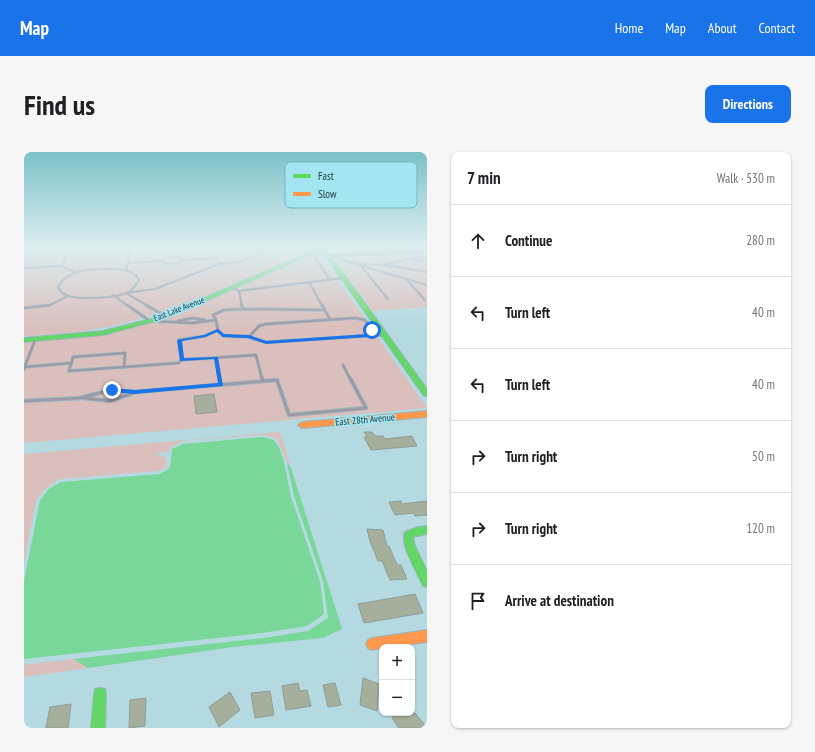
<!DOCTYPE html>
<html lang="en">
<head>
<meta charset="utf-8">
<style>
	body { margin:0; font-family:"PT Sans Narrow",sans-serif; background:#f6f6f6; color:#202124 }
	.controls { position:absolute; right:12px; bottom:12px; display:grid; overflow:hidden; border-radius:8px; box-shadow:0 1px 3px #0004 }
	.controls button { width:36px; height:36px; display:grid; place-items:center; padding:0; border:0; border-bottom:1px solid #e0e0e0; background:#fff; color:#202124; font:20px sans-serif }
	.stop { position:absolute; width:12px; height:12px; margin:-9px; border:3px solid #1a73e8; border-radius:50%; background:#fff }
	.stop.end { background:#1a73e8; border-color:#fff; box-shadow:0 1px 4px #0008 }
	.list { margin:0; padding:0; list-style:none }
	h2 { display:flex; justify-content:space-between; align-items:center; height:52px; margin:0; padding:0 16px; font-size:17px }
	h2 small { font-size:13px; font-weight:400; color:#757577 }
	.list li { display:grid; grid-template-columns:26px 1fr auto; gap:12px; align-items:center; box-sizing:border-box; height:72px; padding:0 16px; border-top:1px solid #e0e0e0 }
	.list b { display:block; font-size:15px; white-space:nowrap }
	.list em { font-size:13px; font-style:normal; color:#757577 }
	.icon { flex:none; width:22px; height:22px; fill:none; stroke:currentColor; stroke-width:2; stroke-linecap:round; stroke-linejoin:round }
	.map { position:relative; flex:none; width:403px; height:576px; overflow:hidden; border-radius:8px }
	header { display:flex; align-items:center; gap:24px; box-sizing:border-box; height:56px; padding:0 20px; background:#1a73e8; color:#fff }
	header strong { font-size:19px }
	nav { display:flex; gap:22px; margin-inline-start:auto; font-size:14px }
	.intro { display:flex; align-items:center; justify-content:space-between; box-sizing:border-box; height:96px; padding:0 24px }
	h1 { margin:0; font-size:28px }
	.button { padding:10px 18px; border-radius:8px; background:#1a73e8; color:#fff; font-size:14px; font-weight:700 }
	main { display:flex; gap:24px; padding:0 24px }
	aside { flex:1; background:#fff; border-radius:8px; box-shadow:0 1px 3px #0004 }
	.map>svg:first-child { display:block }
	.green { fill:#dabfbc }
	.water { fill:#79d799 }
	.building { fill:#a6af9c; stroke:#8f9c96 }
	.lines { fill:none; stroke-linecap:round; stroke-linejoin:round }
	.lane-far2-casing { stroke:#99b7bc; stroke-width:2.5 }
	.lane-far1-casing { stroke:#99b7bc; stroke-width:3.5 }
	.lane-casing { stroke:#99b7bc; stroke-width:4.5 }
	.street-casing { stroke:#99b7bc; stroke-width:2.5 }
	.fast-casing { stroke:#99b7bc; stroke-width:2 }
	.slow-casing { stroke:#99b7bc; stroke-width:2 }
	.path { stroke:#989ca5; stroke-width:1; stroke-dasharray:2.5 1; stroke-linecap:butt }
	.lane-far2 { stroke:#9e97a4; stroke-width:1.5 }
	.lane-far1 { stroke:#9e97a4; stroke-width:2 }
	.lane { stroke:#9e97a4; stroke-width:2.5 }
	.street { fill:#9e97a4; fill-rule:evenodd }
	.fast { fill:#63d668; fill-rule:evenodd }
	.slow { fill:#ff974d; fill-rule:evenodd }
	.route { fill:#1a73e8 }
	.labels { text-anchor:middle; stroke-width:3; stroke-linejoin:round; paint-order:stroke }
	.far-street-label { font-size:9px; fill:#1d393d; stroke:#a3e6f1 }
	.street-label { font-size:10px; fill:#1d393d; stroke:#a3e6f1 }
	.key { fill:#a3e6f1; stroke:#7bb2bb; stroke-width:1 }
	.key-label { font-size:11px; fill:#1d393d }
</style>
</head>
<body>
<header>
<strong>Map</strong>
<nav><a>Home</a><a>Map</a><a>About</a><a>Contact</a></nav>
</header>
<div class="intro"><h1>Find us</h1><a class="button">Directions</a></div>
<main>
<div class="map">
<svg width="403" height="576" viewBox="0 0 403 576">
	<rect width="100%" height="100%" fill="#b4d9e0"/>
	<path class="green" d="M0,95H297L145,159L93,173L53,180L0,184Z
		M293,100L296,103L403,256L0,291V191L71,184L109,176L157,162Z
		M403,100V155L349,159L313,111L325,103Z
		M256,280L267,316C260,307 258,296 252,286L238,283L180,287L159,289L146,296L144,300L131,301L142,306L143,314L135,319L36,327L23,335L12,348L0,412V302Z
		M49,507L64,516L0,525V513Z"/>
	<path class="water" d="M239,285L250,288L255,295L260,310L267,345L296,429L300,462L283,474L238,481L0,507V429L16,348L25,337L37,330L136,322L146,316L148,297L159,292Z
		M263,311L267,316L318,477L299,486L209,495L64,516L49,507L239,486L284,479L304,466L299,429L270,344Z"/>
	<path class="building" d="M190,242L193,260L172,262L170,244Z
		M340,280H348L351,284H359L361,287L388,284L393,294L347,298L340,285H343Z
		M377,349L378,352L403,349V363L391,364L390,361L371,363L365,350Z
		M343,377L359,378L363,394H365L373,413H377L383,427L366,428L358,409H354L346,389Z
		M391,442L399,461L340,471L334,452Z
		M339,526L355,532L353,559L336,553Z
		M274,531L276,539L283,538L287,554L262,558L258,534Z
		M311,531L317,553L304,555L299,533Z
		M246,539L250,563L231,566L227,541Z
		M206,540L216,558L195,575L185,555Z
		M122,546L121,574L105,576L106,548Z
		M47,552L44,576H22L26,555Z
		M373,561H391L400,572L396,576H375L368,566Z"/>
	<g class="lines">
		<defs>
			<path id="lane-far2" d="M189,95L195,112
				M288,101L306,128
				M305,104L403,133
				M390,108L403,110
				M139,109L141,106L156,105L158,108
				M104,111L139,109L140,112L155,111L158,108L192,106
				M336,112L359,113L383,107L403,105
				M361,113L403,120
				M38,114L45,95
				M337,114L364,147
				M0,116L38,114L51,120
				M92,117C102,118 110,119 115,128C112,132 110,137 105,140C93,146 51,149 40,142C37,141 36,138 34,135C44,115 73,117 92,117Z
				M102,118L106,95
				M382,127L401,148
				M285,130L298,154
				M208,136L215,139L319,126
				M215,139L218,154
				M89,143L104,154
				M24,154L44,144
				M124,154L102,141L131,137L195,112L216,110L254,95"/>
			<path id="lane-far1" d="M103,153L126,169L168,171L192,168L194,178L199,184L225,185L242,190L359,183
				M122,153L141,164
				M217,153L220,157L301,158
				M298,153L306,167
				M0,156L26,153
				M192,168L189,163L200,158L220,157
				M154,169L169,166L181,168
				M225,185L235,174L242,172L331,166L341,168L348,178L345,184
				M101,201L100,215L45,219L49,205Z
				M158,208L155,188L181,184L194,178
				M319,213L326,227
				M1,215L47,211
				M100,215L154,211L158,208L232,203L238,227
				M0,217L11,188"/>
			<path id="lane" d="M238,226L239,229
				M59,246L86,249L109,241
				M0,249L56,246L87,238L111,240L253,228L265,263L342,256L326,226"/>
			<path id="street" d="M403,98V100L304,105L302,104L304,103Z"/>
			<path id="fast" d="M297,95H303L294,100L306,103L403,237V244H400L302,105L290,101L143,166L79,183L0,190V186L79,179L139,164Z
				M403,374V382L389,385L391,394L403,419V435L399,434C394,422 375,391 381,380L394,375Z
				M76,536L81,537L82,542L81,576H67L70,542L71,537Z"/>
			<path id="slow" d="M403,259V265L278,276L274,273L278,270Z
				M403,478V490L368,495H358V496L348,498L344,496L342,492L344,488L348,486Z"/>
		</defs>
		<use href="#lane-far2" class="lane-far2-casing"/>
		<use href="#lane-far1" class="lane-far1-casing"/>
		<use href="#lane" class="lane-casing"/>
		<use href="#street" class="street-casing"/>
		<use href="#fast" class="fast-casing"/>
		<use href="#slow" class="slow-casing"/>
		<path class="path" d="M193,210L197,229"/>
		<use href="#lane-far2" class="lane-far2"/>
		<use href="#lane-far1" class="lane-far1"/>
		<use href="#lane" class="lane"/>
		<use href="#street" class="street"/>
		<use href="#fast" class="fast"/>
		<use href="#slow" class="slow"/>
	</g>
	<linearGradient id="sky" x2="0" y2="1"><stop stop-color="#7bc2c8"/><stop offset="0.54" stop-color="#ddeef1"/><stop offset="1" stop-color="#ddeef1" stop-opacity="0"/></linearGradient>
	<rect width="403" height="176" fill="url(#sky)"/>
	<path class="route" d="M194,177L200,182L225,183L242,189L343,182L346,177L350,178L345,185L242,192L224,186L199,185L193,180L181,185L158,189L160,206L194,205L199,234L111,242L88,240L85,238L88,236L111,238L194,231L190,207L156,209L153,188L180,183Z"/>
	<g class="labels">
		<g class="far-street-label">
			<text transform="translate(155 157) rotate(-21)" y="3">East Lake Avenue</text>
		</g>
		<g class="street-label">
			<text transform="translate(341 267) rotate(-5)" y="4">East 28th Avenue</text>
		</g>
	</g>
	<rect x="261" y="10" width="132" height="46" rx="6" class="key"/>
	<rect x="269" y="22" width="18" height="4" fill="#63d668"/>
	<rect x="269" y="40" width="18" height="4" fill="#ff974d"/>
	<g class="key-label">
		<text x="294" y="28">Fast</text>
		<text x="294" y="46">Slow</text>
	</g>
</svg>
<div class="controls">
<button>+</button>
<button>−</button>
</div>
<div class="stop" style="left:348px;top:178px"></div>
<div class="stop end" style="left:88px;top:238px"></div>
</div>
<aside>
<h2>7 min<small>Walk · 530 m</small></h2>
<ul class="list">
<li><svg class="icon" aria-label="ahead" viewBox="0 0 24 24"><path d="M12 20V5M6 11l6-6 6 6"/></svg><div><b>Continue</b></div><em>280 m</em></li>
<li><svg class="icon" aria-label="left" viewBox="0 0 24 24"><path d="M17 20v-9H6M10 6l-5 5 5 5"/></svg><div><b>Turn left</b></div><em>40 m</em></li>
<li><svg class="icon" aria-label="left" viewBox="0 0 24 24"><path d="M17 20v-9H6M10 6l-5 5 5 5"/></svg><div><b>Turn left</b></div><em>40 m</em></li>
<li><svg class="icon" aria-label="right" viewBox="0 0 24 24"><path d="M7 20v-9h11M14 6l5 5-5 5"/></svg><div><b>Turn right</b></div><em>50 m</em></li>
<li><svg class="icon" aria-label="right" viewBox="0 0 24 24"><path d="M7 20v-9h11M14 6l5 5-5 5"/></svg><div><b>Turn right</b></div><em>120 m</em></li>
<li><svg class="icon" aria-label="arrive" viewBox="0 0 24 24"><path d="M6 21V4h12l-3 4 3 4H6"/></svg><div><b>Arrive at destination</b></div></li>
</ul>
</aside>
</main>
</body>
</html>
